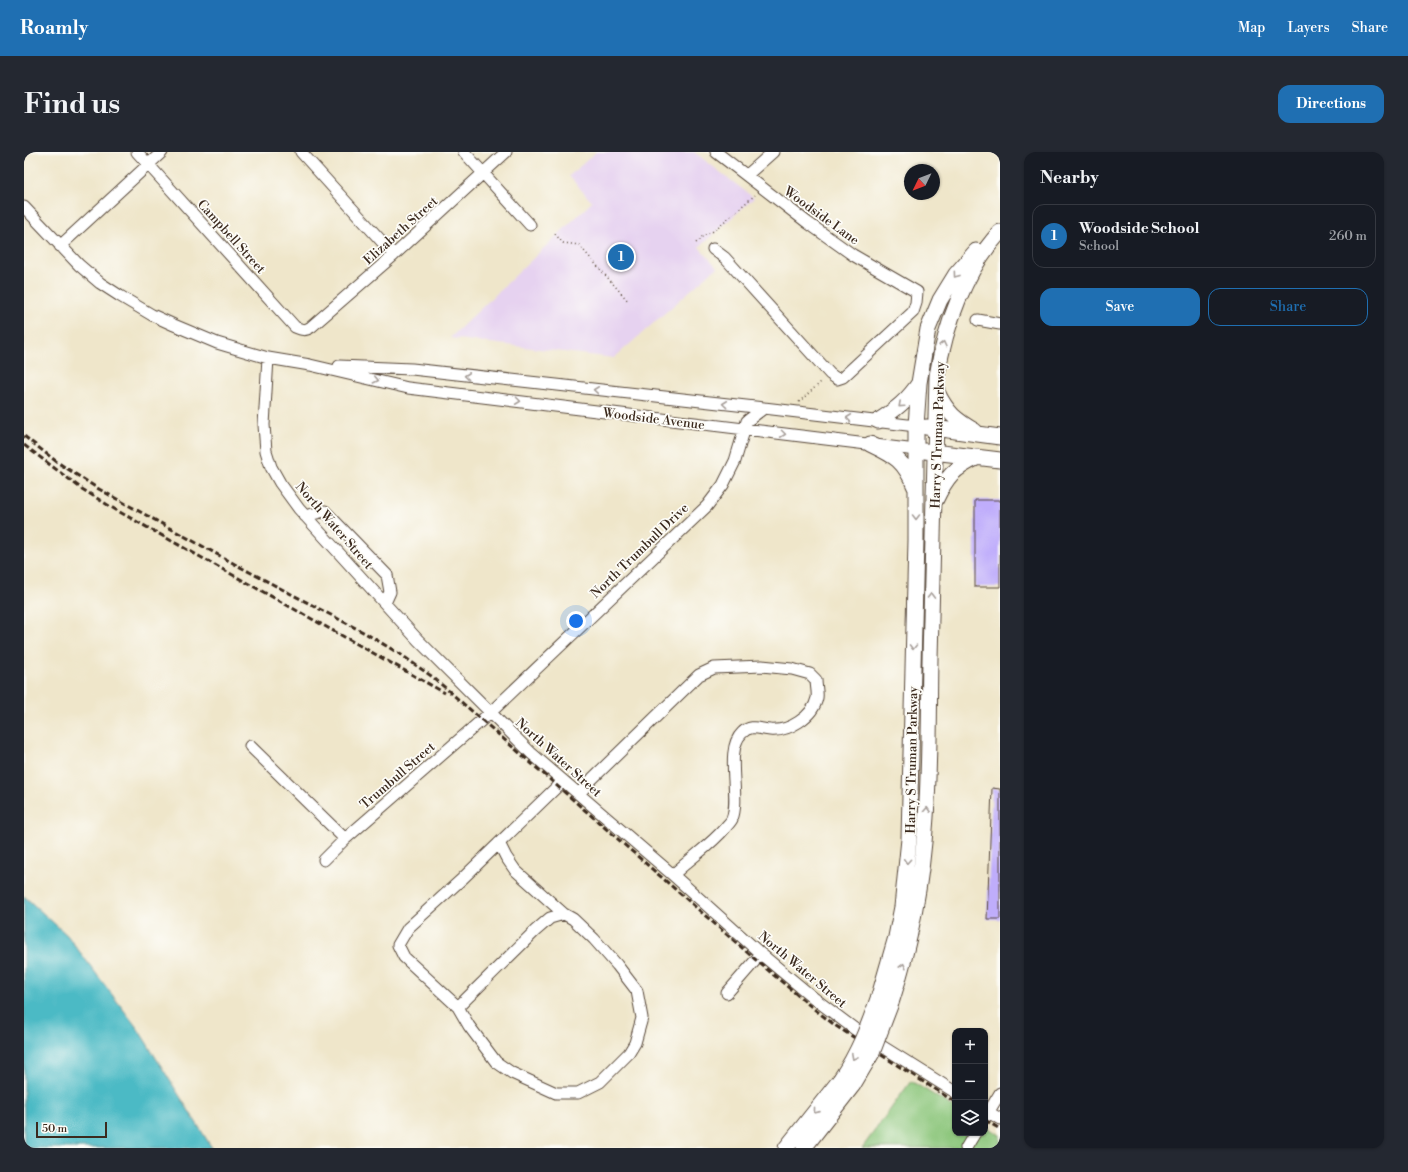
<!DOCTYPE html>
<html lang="en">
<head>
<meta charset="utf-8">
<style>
	body { margin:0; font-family:"Libre Bodoni",serif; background:#242831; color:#f1f3f6 }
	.controls { position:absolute; right:12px; bottom:12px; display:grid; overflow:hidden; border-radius:8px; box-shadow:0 1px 3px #0004 }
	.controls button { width:36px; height:36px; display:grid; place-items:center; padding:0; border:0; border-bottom:1px solid #363941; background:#171b24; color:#f1f3f6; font:20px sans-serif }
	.compass { position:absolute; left:880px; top:12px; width:36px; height:36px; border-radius:50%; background:#171b24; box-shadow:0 1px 3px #0004; rotate:227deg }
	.scale { position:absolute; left:12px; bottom:10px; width:71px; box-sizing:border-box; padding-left:4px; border:2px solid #3b2a1e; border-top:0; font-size:11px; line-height:14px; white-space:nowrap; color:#3b2a1e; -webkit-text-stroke:3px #fdfcf7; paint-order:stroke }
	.you { position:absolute; left:552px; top:469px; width:14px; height:14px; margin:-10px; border:3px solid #fff; border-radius:50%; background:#1a73e8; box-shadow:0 0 0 6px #1a73e833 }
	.badge { display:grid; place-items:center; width:26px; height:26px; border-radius:50%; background:#1f6fb2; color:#fff; font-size:13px; font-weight:700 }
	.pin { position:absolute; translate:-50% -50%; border:2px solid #fff; box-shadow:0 1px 4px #0006 }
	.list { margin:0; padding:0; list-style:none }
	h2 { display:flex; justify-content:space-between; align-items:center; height:52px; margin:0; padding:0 16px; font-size:17px }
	h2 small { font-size:13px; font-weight:400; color:#9ea1a6 }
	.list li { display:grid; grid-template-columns:26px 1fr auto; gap:12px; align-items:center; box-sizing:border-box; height:64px; margin:0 8px 8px; padding:0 8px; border:1px solid #363941; border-radius:12px }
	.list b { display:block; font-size:15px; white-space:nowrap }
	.list p { margin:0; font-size:13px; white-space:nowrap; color:#9ea1a6 }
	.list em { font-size:13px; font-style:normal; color:#9ea1a6 }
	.actions { display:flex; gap:8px; padding:12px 16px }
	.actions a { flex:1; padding:9px 0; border:1px solid #1f6fb2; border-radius:12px; text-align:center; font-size:14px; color:#1f6fb2 }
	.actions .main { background:#1f6fb2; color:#fff }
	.icon { flex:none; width:22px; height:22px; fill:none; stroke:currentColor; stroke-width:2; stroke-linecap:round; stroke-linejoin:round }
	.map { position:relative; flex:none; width:976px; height:996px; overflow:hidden; border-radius:12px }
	header { display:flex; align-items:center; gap:24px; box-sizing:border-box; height:56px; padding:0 20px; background:#1f6fb2; color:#fff }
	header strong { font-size:19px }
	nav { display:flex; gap:22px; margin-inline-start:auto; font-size:14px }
	.intro { display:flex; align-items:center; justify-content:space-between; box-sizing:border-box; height:96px; padding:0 24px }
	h1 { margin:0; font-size:28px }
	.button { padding:10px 18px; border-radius:12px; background:#1f6fb2; color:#fff; font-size:14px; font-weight:700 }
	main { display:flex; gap:24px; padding:0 24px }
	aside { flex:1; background:#171b24; border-radius:12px; box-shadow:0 1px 3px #0004 }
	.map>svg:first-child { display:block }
	.built { fill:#e6d2f0 }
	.green { fill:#8cc67b; stroke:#64784c }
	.water { fill:#4cbac5; stroke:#447272 }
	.building { fill:#bfadfb }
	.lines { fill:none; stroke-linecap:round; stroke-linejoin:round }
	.minor-casing { stroke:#564638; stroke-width:13 }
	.major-casing { stroke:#564638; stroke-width:17 }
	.path { stroke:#564638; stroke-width:1.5; stroke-dasharray:1 3; stroke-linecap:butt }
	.minor { stroke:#fff; stroke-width:11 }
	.major { stroke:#fff; stroke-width:15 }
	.rail { stroke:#3b2a1e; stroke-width:3; stroke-dasharray:6 3; stroke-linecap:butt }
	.major-bridge-casing { stroke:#564638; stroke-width:17; stroke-linecap:butt }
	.major-bridge { stroke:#fff; stroke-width:15 }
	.oneway { stroke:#a79f9a }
	.labels { text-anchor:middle; stroke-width:3.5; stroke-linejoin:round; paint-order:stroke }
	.street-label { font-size:13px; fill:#3b2a1e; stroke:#fdfcf7 }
</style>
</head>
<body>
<header>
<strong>Roamly</strong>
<nav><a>Map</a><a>Layers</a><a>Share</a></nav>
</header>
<div class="intro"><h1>Find us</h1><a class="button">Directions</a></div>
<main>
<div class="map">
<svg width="976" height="996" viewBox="0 0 976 996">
	<rect width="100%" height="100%" fill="#fdfcf7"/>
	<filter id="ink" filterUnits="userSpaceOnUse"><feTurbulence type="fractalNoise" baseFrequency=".025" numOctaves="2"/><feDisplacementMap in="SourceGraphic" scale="8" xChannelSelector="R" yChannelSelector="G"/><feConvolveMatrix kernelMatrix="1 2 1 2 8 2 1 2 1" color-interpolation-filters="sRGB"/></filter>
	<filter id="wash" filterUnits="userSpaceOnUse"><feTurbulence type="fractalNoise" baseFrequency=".012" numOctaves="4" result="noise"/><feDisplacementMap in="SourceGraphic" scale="16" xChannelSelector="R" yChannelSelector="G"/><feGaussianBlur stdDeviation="0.9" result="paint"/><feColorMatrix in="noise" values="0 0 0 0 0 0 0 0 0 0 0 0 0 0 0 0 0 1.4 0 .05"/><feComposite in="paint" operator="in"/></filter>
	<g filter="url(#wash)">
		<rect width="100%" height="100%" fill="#efe6ca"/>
		<path class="built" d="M572,0H670L730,46L675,95L693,115L590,206L426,186L568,50L545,24Z"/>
		<path class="green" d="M887,929L931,956V981H961V974L976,983V996H838Z"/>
		<path class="water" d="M0,744L43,783L114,877L188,996H0Z"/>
		<g id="blocks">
			<path class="building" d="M951,348H976V435H951Z
				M968,636L976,637V767H963Z"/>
		</g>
	</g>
	<g filter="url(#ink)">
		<use href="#blocks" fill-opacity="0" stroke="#564638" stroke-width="1"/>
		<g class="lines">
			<defs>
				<path id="minor" d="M113,0L271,175C278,178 281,179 287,175L370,103L482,0
					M277,0L370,103
					M440,0L506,73
					M723,23L749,0
					M0,55L55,113L76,131L96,144L128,163L150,173L193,191L244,206L286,213L384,236L892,298
					M36,94L138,0
					M689,97L701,106L806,222L813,227L819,225L889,160L892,151L893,140L829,103L784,71L692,0
					M954,168L976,172
					M244,206L240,273L242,299L247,315L256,331L275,357L394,488L507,601L649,723L737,802L791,847L832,878L931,940
					M315,214L388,217L740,256L892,274
					M281,364L301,359L363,423L366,440L361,451
					M226,594L321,687
					M555,642L569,626L675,523L690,516L738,514L768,517L786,522L792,528C792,534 794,541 793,546C789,565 764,580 746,578C735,577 727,572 718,581C700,598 717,645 708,667C707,670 703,673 701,676C686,694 666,706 649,723
					M475,691L482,705L491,718L540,762
					M300,708L321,687L466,561L683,354L699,333L711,309L723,269L740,256
					M703,841L737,802
					M434,855L511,779L526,766L540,762L549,767L570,787L593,813L613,839L618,866L611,891L605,901L576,930L554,941H532L488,921L472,910L445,874L434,855L380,805L374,793L384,776L438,727L539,629
					M961,958L976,967
					M961,966L976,941
					M942,996L951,981"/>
				<path id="major" d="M913,240C923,261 932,268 951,279
					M854,269C871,258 884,248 895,231
					M902,275L976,285
					M846,292C871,304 880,308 891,335
					M901,299L976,308
					M911,349C923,324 929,317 954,305
					M855,844L872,785L878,755L885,687L892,388V274L895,231L904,177L916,148L932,122L952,99
					M867,851C887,790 898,728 902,665C906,612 905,559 906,506C908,412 911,318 913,224C921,174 941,118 976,80
					M762,996L816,928
					M780,996L829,933"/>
			</defs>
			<use href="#minor" class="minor-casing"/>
			<use href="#major" class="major-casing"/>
			<path class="path" d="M531,82L539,91L555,93L605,150
				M672,91L679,84L688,80L731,43
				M775,250L797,230"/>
			<use href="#minor" class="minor"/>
			<use href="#major" class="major"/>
			<path class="rail" d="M0,284L33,310L73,336L218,416L341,481L379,504L410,526L732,808L790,857L812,874L931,950
				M0,293L58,337L92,358L421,541
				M961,968L976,977"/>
			<defs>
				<path id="major-bridge" d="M816,928C835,900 844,875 855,844
					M829,933L848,901L867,851"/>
			</defs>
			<use href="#major-bridge" class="major-bridge-casing"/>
			<use href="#major-bridge" class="major-bridge"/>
		</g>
		<defs><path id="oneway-chevron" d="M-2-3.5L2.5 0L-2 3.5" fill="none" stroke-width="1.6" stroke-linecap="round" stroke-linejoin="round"/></defs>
		<g class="oneway">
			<use href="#oneway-chevron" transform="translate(932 123) rotate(126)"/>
			<use href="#oneway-chevron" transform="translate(919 192) rotate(-77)"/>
			<use href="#oneway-chevron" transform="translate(443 224) rotate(-174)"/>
			<use href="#oneway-chevron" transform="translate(352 228) rotate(13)"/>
			<use href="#oneway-chevron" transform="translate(572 238) rotate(-174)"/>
			<use href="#oneway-chevron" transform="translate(494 249) rotate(7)"/>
			<use href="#oneway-chevron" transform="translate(701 252) rotate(-174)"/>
			<use href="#oneway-chevron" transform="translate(877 253) rotate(138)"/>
			<use href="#oneway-chevron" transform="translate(825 266) rotate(-173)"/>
			<use href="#oneway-chevron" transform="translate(759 282) rotate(7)"/>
			<use href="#oneway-chevron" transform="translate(892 365) rotate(90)"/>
			<use href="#oneway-chevron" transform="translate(907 444) rotate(-89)"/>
			<use href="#oneway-chevron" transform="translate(889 495) rotate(91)"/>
			<use href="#oneway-chevron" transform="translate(903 658) rotate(-87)"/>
			<use href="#oneway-chevron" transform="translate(883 709) rotate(94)"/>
			<use href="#oneway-chevron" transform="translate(879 814) rotate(-76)"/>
			<use href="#oneway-chevron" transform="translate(830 905) rotate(118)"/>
			<use href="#oneway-chevron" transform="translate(792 959) rotate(129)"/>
		</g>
	</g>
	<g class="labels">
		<g class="street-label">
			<text transform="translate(798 63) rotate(36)" y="5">Woodside Lane</text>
			<text transform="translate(376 78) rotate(-42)" y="5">Elizabeth Street</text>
			<text transform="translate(208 84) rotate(48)" y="5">Campbell Street</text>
			<text transform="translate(630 266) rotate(7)" y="5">Woodside Avenue</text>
			<text transform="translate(913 283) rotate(-88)" y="5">Harry S Truman Parkway</text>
			<text transform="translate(311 373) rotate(49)" y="5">North Water Street</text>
			<text transform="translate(615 398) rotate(-44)" y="5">North Trumbull Drive</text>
			<text transform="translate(535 605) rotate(42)" y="5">North Water Street</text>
			<text transform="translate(887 608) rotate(-89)" y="5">Harry S Truman Parkway</text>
			<text transform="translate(373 623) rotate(-41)" y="5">Trumbull Street</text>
			<text transform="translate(779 817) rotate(40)" y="5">North Water Street</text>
		</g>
	</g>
</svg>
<div class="controls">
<button>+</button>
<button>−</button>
<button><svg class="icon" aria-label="layers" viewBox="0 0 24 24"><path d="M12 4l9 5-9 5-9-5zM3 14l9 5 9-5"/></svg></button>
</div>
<svg class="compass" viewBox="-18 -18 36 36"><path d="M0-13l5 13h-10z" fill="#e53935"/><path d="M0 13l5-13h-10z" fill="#9ea1a6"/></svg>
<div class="scale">50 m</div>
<div class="you"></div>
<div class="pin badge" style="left:597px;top:105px">1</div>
</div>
<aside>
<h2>Nearby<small></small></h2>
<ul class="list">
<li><span class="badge">1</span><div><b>Woodside School</b><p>School</p></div><em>260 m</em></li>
</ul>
<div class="actions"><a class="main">Save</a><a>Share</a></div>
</aside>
</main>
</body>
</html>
